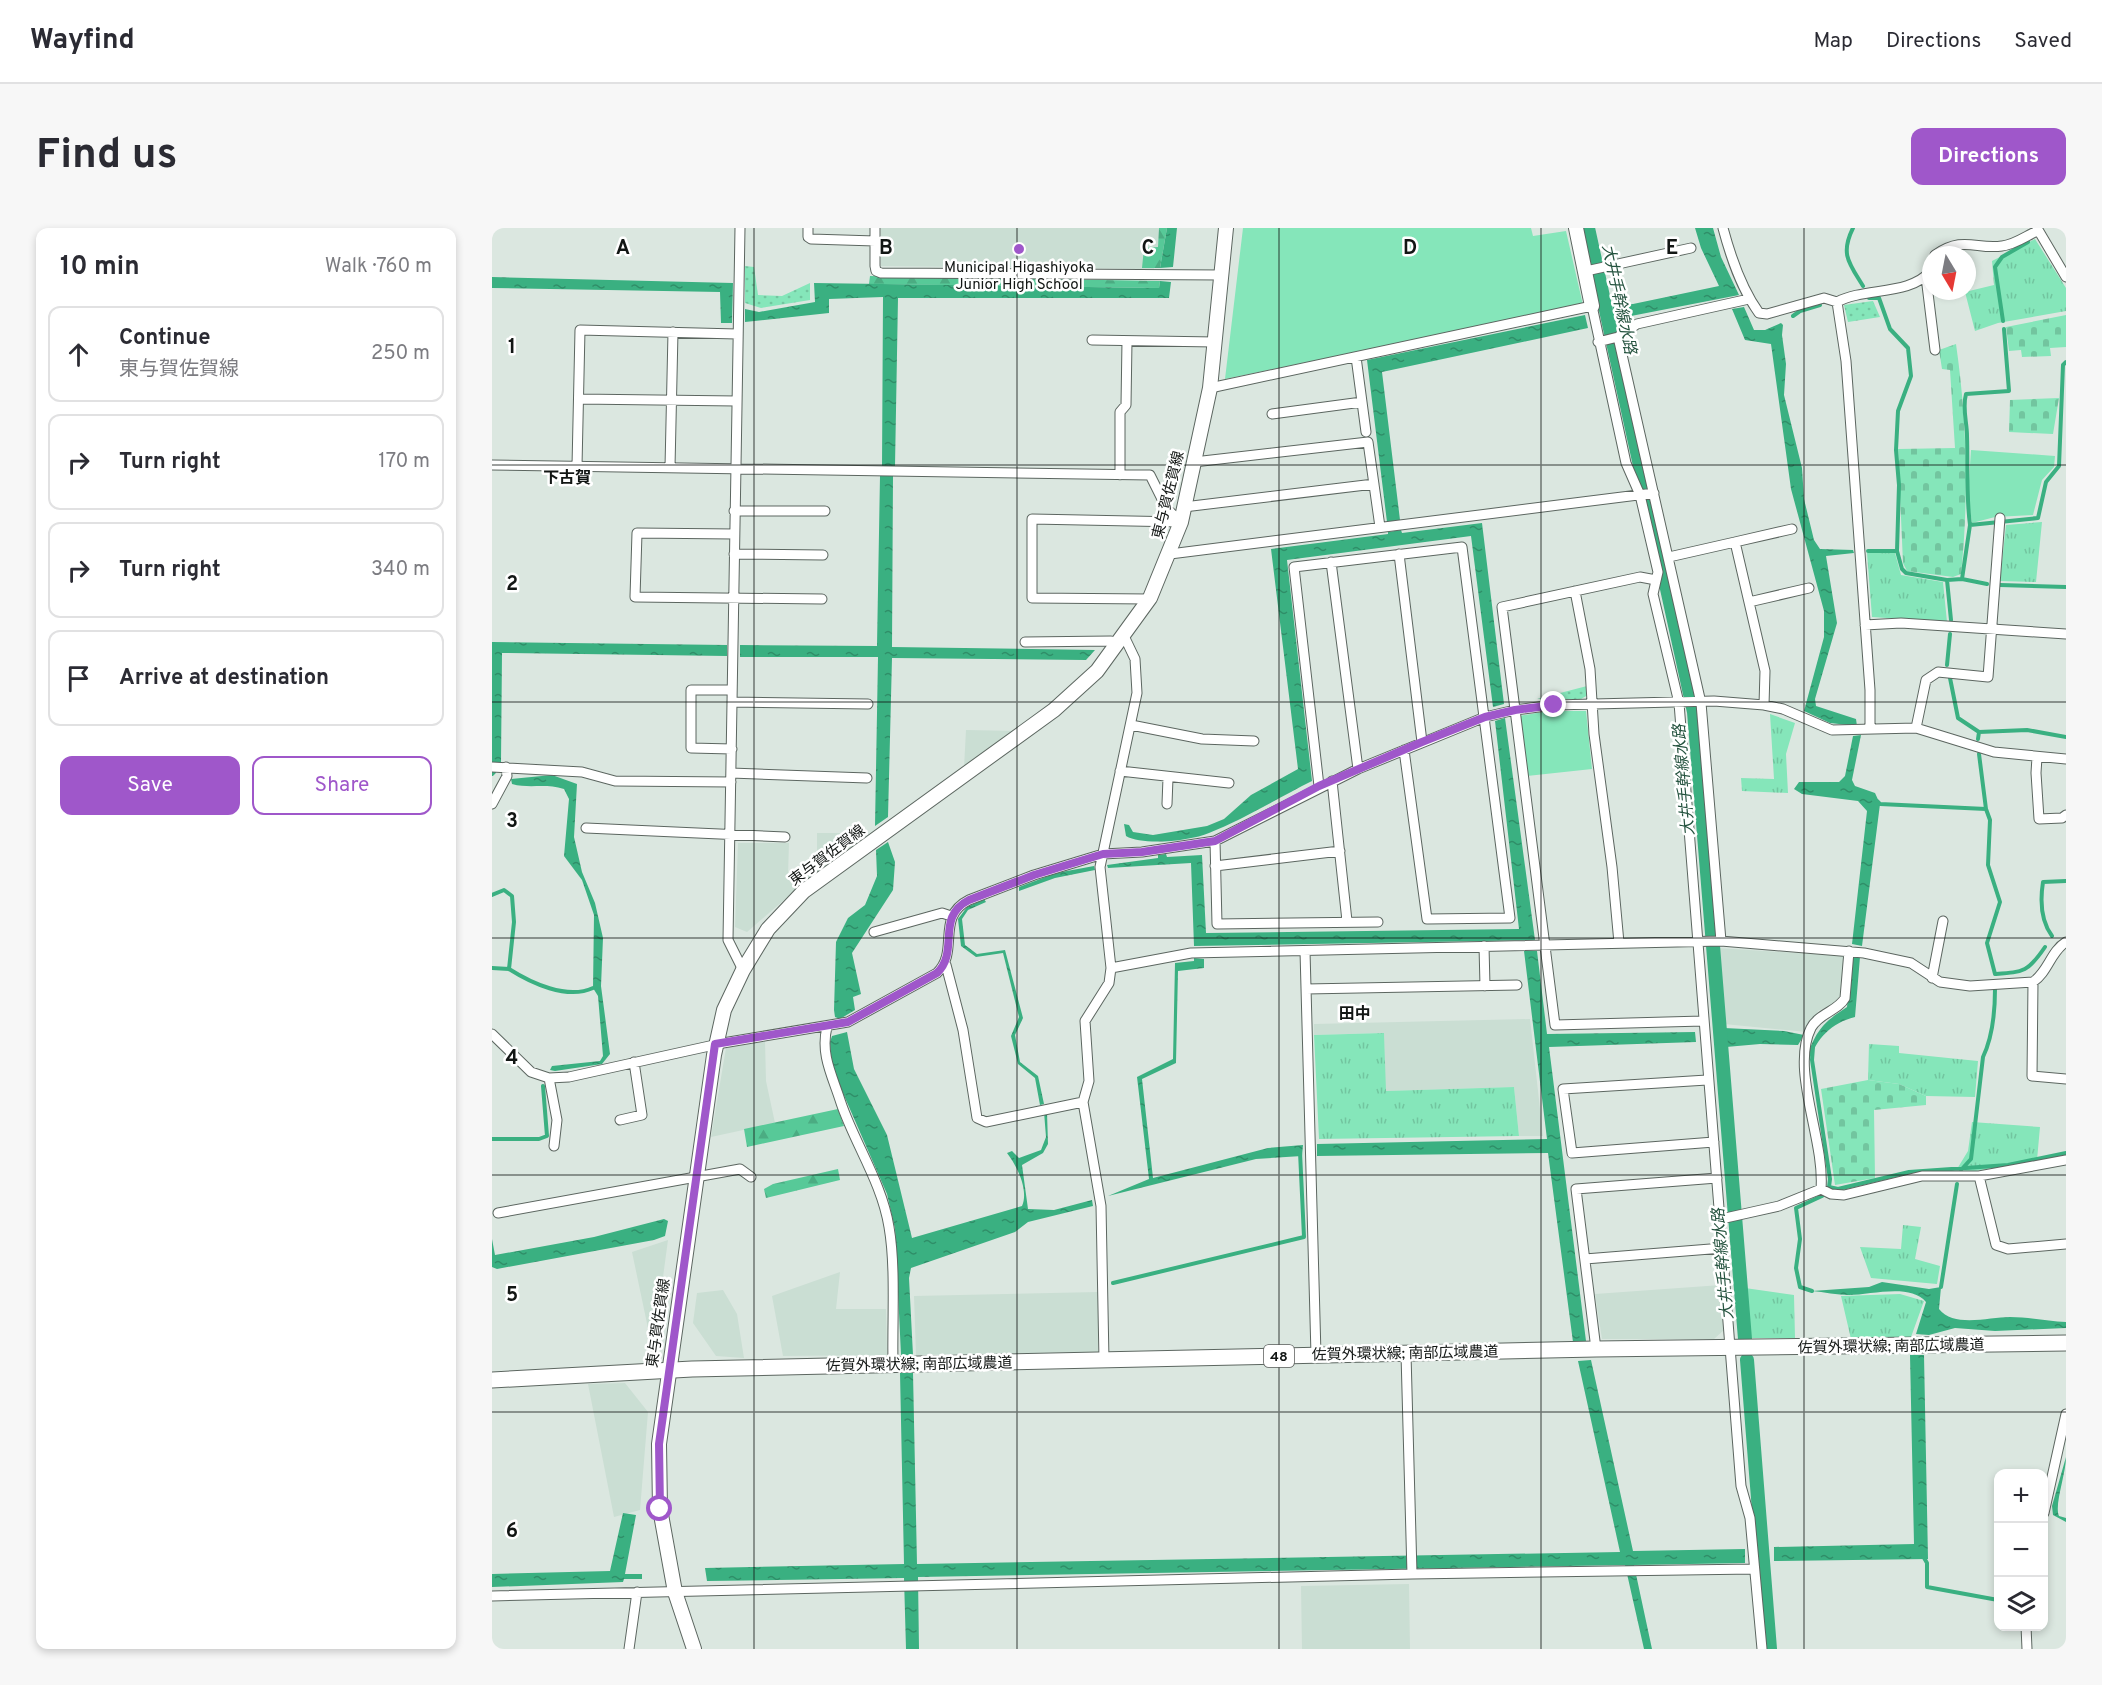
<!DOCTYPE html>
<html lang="en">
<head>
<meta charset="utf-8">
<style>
	body { margin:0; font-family:Overpass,"Noto Sans JP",sans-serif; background:#f7f7f7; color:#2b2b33 }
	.controls { position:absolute; right:18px; bottom:18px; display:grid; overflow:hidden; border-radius:12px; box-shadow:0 3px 9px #0003 }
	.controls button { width:54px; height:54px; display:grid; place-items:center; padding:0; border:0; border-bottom:2px solid #e1e1e2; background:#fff; color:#2b2b33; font:30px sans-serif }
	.compass { position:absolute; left:1430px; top:18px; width:54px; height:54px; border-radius:50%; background:#fff; box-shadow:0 3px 9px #0003; rotate:170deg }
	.stop { position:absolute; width:18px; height:18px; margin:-14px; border:4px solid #9f57ca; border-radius:50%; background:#fff }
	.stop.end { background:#9f57ca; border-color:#fff; box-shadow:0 2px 6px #0008 }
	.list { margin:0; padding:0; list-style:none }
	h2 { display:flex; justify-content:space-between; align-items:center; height:78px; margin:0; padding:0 24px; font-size:26px }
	h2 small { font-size:20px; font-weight:400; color:#7c7c81 }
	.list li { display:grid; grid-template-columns:39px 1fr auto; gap:18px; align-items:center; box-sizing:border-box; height:96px; margin:0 12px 12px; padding:0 12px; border:2px solid #e1e1e2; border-radius:12px }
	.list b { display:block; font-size:22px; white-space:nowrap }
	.list p { margin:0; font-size:20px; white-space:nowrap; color:#7c7c81 }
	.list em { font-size:20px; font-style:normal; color:#7c7c81 }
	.actions { display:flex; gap:12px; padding:18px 24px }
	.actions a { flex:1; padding:14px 0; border:2px solid #9f57ca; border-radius:12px; text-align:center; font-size:21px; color:#9f57ca }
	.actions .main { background:#9f57ca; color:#fff }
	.icon { flex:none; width:33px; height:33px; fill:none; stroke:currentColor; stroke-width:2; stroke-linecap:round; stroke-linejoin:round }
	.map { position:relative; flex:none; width:1574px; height:1421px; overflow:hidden; border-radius:12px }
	header { display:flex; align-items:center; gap:36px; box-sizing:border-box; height:84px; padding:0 30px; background:#fff; border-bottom:2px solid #e1e1e2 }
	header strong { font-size:28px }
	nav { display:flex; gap:33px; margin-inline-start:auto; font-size:21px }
	.intro { display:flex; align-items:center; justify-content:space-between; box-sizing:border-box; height:144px; padding:0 36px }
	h1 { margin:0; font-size:42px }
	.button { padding:15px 27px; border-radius:12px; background:#9f57ca; color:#fff; font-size:21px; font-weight:700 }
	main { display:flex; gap:36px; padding:0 36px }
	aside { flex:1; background:#fff; border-radius:12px; box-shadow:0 3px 9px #0003 }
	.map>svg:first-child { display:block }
	.built { fill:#caded3 }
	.grass { fill:url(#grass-tufts) }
	.forest { fill:url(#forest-firs) }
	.cemetery { fill:url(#cemetery-stones) }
	.park { fill:#85e6ba }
	.garden { fill:url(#garden-dots) }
	.water { fill:url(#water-ripples) }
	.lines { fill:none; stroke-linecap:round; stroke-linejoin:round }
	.stream { stroke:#3ab081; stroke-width:4 }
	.canal { stroke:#3ab081; stroke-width:14 }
	.street-casing { stroke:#5c6660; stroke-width:11 }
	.secondary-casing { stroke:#5c6660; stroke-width:16 }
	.primary-casing { stroke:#5c6660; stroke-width:17 }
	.street { stroke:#fff; stroke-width:9 }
	.secondary { stroke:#fff; stroke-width:14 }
	.primary { stroke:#fff; stroke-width:15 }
	.route { stroke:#9f57ca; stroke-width:8 }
	.grid { fill:none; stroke:#121614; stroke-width:1.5; stroke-opacity:0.55 }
	.poi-dot { fill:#9f57ca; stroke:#fff; stroke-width:2 }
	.labels { text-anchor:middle; stroke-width:5; stroke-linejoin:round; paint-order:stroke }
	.shield { fill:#fff; stroke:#595c5a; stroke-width:1.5 }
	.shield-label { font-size:14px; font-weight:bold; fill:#121614 }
	.poi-label { font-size:15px; fill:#121614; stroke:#fff }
	.street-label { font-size:15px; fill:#121614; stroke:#fff }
	.water-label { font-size:16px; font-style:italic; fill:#25533f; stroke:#fff }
	.neighbourhood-label { font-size:16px; font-weight:bold; fill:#121614; stroke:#fff }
	.grid-label { font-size:20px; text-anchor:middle; font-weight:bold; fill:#121614; stroke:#fff; stroke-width:5; stroke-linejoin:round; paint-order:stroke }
</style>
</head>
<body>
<header>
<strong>Wayfind</strong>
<nav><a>Map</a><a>Directions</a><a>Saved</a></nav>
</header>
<div class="intro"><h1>Find us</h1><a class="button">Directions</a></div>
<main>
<aside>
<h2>10 min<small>Walk · 760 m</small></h2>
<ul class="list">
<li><svg class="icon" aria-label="ahead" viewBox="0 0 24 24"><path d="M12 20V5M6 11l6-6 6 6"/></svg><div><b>Continue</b><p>東与賀佐賀線</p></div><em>250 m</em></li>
<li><svg class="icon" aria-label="right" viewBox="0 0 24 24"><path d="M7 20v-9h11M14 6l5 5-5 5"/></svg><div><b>Turn right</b></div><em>170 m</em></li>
<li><svg class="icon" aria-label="right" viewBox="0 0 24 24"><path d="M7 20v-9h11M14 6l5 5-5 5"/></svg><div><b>Turn right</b></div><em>340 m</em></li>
<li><svg class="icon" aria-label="arrive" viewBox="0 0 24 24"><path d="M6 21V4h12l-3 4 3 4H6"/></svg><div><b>Arrive at destination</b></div></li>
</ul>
<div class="actions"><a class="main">Save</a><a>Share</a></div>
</aside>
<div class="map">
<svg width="1574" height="1421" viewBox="0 0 1574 1421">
	<defs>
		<pattern id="grass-tufts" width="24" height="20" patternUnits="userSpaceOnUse" patternTransform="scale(1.5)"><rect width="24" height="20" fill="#85e6ba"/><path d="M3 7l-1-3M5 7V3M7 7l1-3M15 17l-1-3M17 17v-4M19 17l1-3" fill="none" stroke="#72c59f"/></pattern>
		<pattern id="forest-firs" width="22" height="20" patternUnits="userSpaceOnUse" patternTransform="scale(1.5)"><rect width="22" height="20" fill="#57c998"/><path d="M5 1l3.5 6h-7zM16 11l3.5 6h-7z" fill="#4bac82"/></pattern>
		<pattern id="cemetery-stones" width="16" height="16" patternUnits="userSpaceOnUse" patternTransform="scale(1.5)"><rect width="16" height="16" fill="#85e6ba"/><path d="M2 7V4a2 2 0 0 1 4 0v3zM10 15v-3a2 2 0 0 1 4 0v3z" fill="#72c59f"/></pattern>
		<pattern id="garden-dots" width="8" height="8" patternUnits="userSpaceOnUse" patternTransform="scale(1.5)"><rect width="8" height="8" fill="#85e6ba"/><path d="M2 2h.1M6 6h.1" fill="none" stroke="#72c59f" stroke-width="1.8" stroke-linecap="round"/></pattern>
		<pattern id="water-ripples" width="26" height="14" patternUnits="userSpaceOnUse" patternTransform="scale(1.5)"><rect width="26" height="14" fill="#3ab081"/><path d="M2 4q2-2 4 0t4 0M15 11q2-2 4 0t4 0" fill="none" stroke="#2f8e68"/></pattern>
	</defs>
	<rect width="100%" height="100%" fill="#dbe7e0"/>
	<path class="built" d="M389,0H669L662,41L389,38Z
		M474,502L525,503L472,540Z
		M325,605H367V614L325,645Z
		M246,615H297L296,647L320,648L255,704L243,699Z
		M1226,720L1352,728L1349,772L1326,783L1315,804L1232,796Z
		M1038,791L1051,908H1027L1022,859L893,863L892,805L822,807V796Z
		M273,813L274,853L283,895L219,909L234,820Z
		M176,1012L164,1101L157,1105L140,1024Z
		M348,1044L344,1081H394L395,1127L291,1128L280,1068Z
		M1229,1057L1232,1102L1222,1111H1110L1103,1066Z
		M231,1062L245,1086L252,1130L224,1128L201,1095L205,1065Z
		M606,1064V1124L424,1127L422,1068Z
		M133,1155L156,1184L148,1282L122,1289L96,1156Z
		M917,1356L918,1421H810L809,1358Z"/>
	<path class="grass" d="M1543,11L1574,60V83L1506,95L1483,103L1473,64L1502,57L1500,33Z
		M1550,294L1544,354L1508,353L1514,297Z
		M1375,325H1403L1409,347L1451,354L1455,394L1380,389Z
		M1278,486L1303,495L1294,526L1296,565L1250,563L1249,550L1282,551Z
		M892,805L894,863L1022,859L1027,908L827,911L822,807Z
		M1377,816L1407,818V825L1486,833L1483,869L1434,868L1407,856L1376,852Z
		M1480,894L1548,899L1545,932L1478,944L1465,941L1476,923Z
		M1411,997L1429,999L1423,1031L1448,1038L1445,1056L1379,1050L1368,1019L1409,1021Z
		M1253,1060L1302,1067L1303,1110H1257Z
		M1408,1066L1432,1073L1419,1109L1359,1111L1349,1068Z"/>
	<path class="forest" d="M667,0H675L668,40H650L652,20L666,19Z
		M378,48L668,53L667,60L377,56Z
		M346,881L352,898L255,919L252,901Z
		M346,941L348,952L274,970L272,961L281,956Z"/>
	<path class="cemetery" d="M1574,87V119L1558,120L1559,128L1530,129L1529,122L1517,123L1514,99Z
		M1464,116C1475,192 1477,270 1469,346L1461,349L1415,343L1411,335L1406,221L1463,220L1458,142L1450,141L1447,122Z
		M1567,170L1561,206L1517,204L1518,172Z
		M1376,852L1407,856L1434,868V877L1382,882L1383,950L1343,957L1329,861Z"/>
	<path class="park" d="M751,0H1039L1041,8L1074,3L1091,77L733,151Z
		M1479,222L1563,228L1562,239L1550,252L1541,287L1503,289L1480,295L1476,268Z
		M1056,483H1094L1100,541L1035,548L1027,488Z"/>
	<path class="garden" d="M253,38L262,39L266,67L290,68L318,55V72L269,80L253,75Z
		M1381,73L1388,89L1356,94L1352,77Z
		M1095,458L1096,467L1089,471H1045Z"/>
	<path class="water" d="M675,0H685L681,39L668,40Z
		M1203,0H1221L1229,29L1247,67L1139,88L1125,95L1120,76H1141L1227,58L1209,20Z
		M0,49L241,55L240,95H229L228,64L0,60Z
		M668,53L679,54L677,70H406L403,238H390L391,69L337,71V85L253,94V81L267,84L323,74L322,55L667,60Z
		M1252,79L1262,102H1273L1289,95L1291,97L1290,107L1294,136L1292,167L1310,240L1312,271L1322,312L1328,321L1361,322L1362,325L1334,328L1345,395L1323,471L1324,478L1364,491L1365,498L1338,495L1312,483L1332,409V383L1299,261L1279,116L1253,112L1240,81Z
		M1093,87L1096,100L890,144L908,292L895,294L875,132Z
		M388,248H401L400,419L603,422L594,432L400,430L396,589L383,598L386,429H248V417L385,418Z
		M990,295L1012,476L1001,479L979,308L795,332L820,553C786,570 752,591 717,605C698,613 651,618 634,608L632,596L637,597L641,604L661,607L715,598L732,591L759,567L806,541L779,321L896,306V304L909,302L910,305Z
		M0,414L235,417V428L10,425L9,534H0Z
		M1013,490L1043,712L702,718L699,635L616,640L615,637L666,630V627L674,626L675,629L710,627L714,705L1027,701L1003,493Z
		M1369,507L1360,552L1363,558L1383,565L1388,576L1370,718L1360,716L1375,583L1366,573L1310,566L1302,561L1307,554H1347L1353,548L1361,508Z
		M60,547L85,556L82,609L90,644L103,675L111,710L109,758L118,826L110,836L63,843L58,842L60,838L108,833L111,828L106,768L101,760L102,687L90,652L72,628L77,571L72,561C53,555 38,561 20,556L19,551Z
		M396,614L403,634L401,662L360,725L369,766L361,769L363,782L348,791L343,789L342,782L344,714L356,690L373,677L385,648L384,622Z
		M602,638L603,642L563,650L527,663V659L564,645Z
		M492,671L494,674L476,682L470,691L473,717L485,726L513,722L531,790L523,807L528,834L546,848L552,876L548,877L543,850L526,836L519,808L527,789L511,725L484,729L469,718L466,691L475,679Z
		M1032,723H1045L1055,806L1203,804L1204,814L1057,819L1094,1113L1081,1114L1056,925L825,928V916L1055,911Z
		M1360,728L1368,729L1363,789C1339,795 1325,810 1317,833L1315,829C1324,802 1332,794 1355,779Z
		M702,730L712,731V740L686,743L684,835L650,851L661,950L776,920L811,917L810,928L764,931L616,968L657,951L645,849L681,831L683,735L702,733Z
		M1232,800L1292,803L1312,807L1306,817L1268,816L1234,819Z
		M355,804L362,841L395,907L420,1010L530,978C537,962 525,938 515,925L520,923L527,930L549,922L554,909L552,884H555L556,916L551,925L530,937L536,981L562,982L600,972L601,978L536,994L523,1004L419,1040L417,1050L421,1127H409L403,1001L395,966L340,840L338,814L340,808Z
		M172,991L176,993L173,1008L162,1012L5,1041L0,1039V1011L3,1027L102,1009Z
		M1390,1054L1437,1061L1449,1059L1447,1081C1462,1100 1497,1089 1518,1089C1537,1089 1555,1093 1574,1094V1100L1503,1103L1463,1100L1437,1107L1424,1106L1434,1074C1418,1055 1379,1067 1357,1067C1345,1067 1332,1064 1320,1063L1377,1059Z
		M1418,1127H1432L1436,1331L1282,1333V1319L1422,1316Z
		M1099,1132L1141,1323L1253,1321V1335L1142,1337L1160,1421H1152L1133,1337L426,1349L427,1421H414L412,1350L215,1353L213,1340L412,1336L408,1145H421L425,1336L1128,1324L1086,1133Z
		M1574,1229C1574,1246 1562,1277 1567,1288L1574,1290V1294L1561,1287L1560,1278Z
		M131,1285L144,1287L133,1346H150V1351H132L131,1354L0,1359V1346L118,1343Z"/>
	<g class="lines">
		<path class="stream" d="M1361,0C1348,26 1357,35 1371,58
			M1377,70H1387L1398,101L1416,120L1419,148L1406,183L1404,222L1407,257L1405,323L1410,341L1414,345L1455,352L1459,392
			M1301,88L1308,83L1328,77
			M1511,93L1503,39L1510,29L1536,14
			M1478,297C1474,267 1476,238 1475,208C1475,194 1470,180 1474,166L1517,163L1512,101
			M1376,323H1405
			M1470,351L1495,356
			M1455,352L1470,351L1478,297L1546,290L1554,254L1567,238L1571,137L1574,134
			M1508,357L1574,359
			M1455,437L1458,406
			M1458,450L1466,490L1487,504L1486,511
			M1487,504L1535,502L1574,509
			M1487,526L1494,581L1498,592L1496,637L1508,674L1495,715L1503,746C1532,744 1536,744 1553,719
			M0,546L2,544
			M1385,573L1388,576L1494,581
			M0,667L12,662L20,668L22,694L17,741C39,755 75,772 101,760
			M1560,708C1549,693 1548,673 1551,654L1574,653
			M0,740L17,741
			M1321,819L1320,832L1338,951L1337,959L1346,961L1417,944L1516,937L1574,925
			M0,911H47L55,908L51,858
			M1469,942L1479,931L1491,829C1501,808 1503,785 1503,761
			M621,1055L812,1009L808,924
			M1449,1059L1465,956
			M1320,1063L1308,1059L1304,1040L1308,1011L1304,980L1330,968
			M1431,1328L1435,1335V1359L1506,1372"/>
		<path class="canal" d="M1096,0L1202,484L1253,1111
			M1255,1132L1278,1421"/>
		<defs>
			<path id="street" d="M248,0L236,712L251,742
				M316,0V9L319,11L383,13
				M383,0V38L384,43L389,45L730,47
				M1231,0C1239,30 1249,60 1267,85L1275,86L1332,70L1345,74C1373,59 1417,68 1439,43
				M1545,0L1574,49
				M1443,27C1472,7 1484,22 1510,18C1522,17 1534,8 1545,3
				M1094,43L1199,20
				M1434,49L1443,122
				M1345,74L1354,133L1378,462V500
				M1126,109L1209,475L1229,713
				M600,112L723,114
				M1106,114L1126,109L1145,96L1257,71
				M864,129L874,204
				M718,160L1100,78L1134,235L1148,267L1166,344L1161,366L1187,475L1249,1258L1258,1290L1270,1421
				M87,171L244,173
				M780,186L870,174
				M702,234L876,214L888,299
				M0,237L658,247L675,281L689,294
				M85,238L88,102L245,106
				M178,239L181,104
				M628,247V184L634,177L635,113
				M692,279L882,256
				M242,283H333
				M242,306L145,305L143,369L330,371
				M1243,314L1300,301
				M242,326L331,327
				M678,326L1162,265
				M907,326L930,514
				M1177,329L1243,314L1273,443L1272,477
				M839,334L866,541
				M1164,352L1148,349L1010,379L1063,797L1211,793
				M1083,363L1098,441L1102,506L1120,639L1127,715
				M657,371L540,370V291L689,294
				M1257,374L1317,360
				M1373,397L1409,395L1574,406
				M533,414L619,413L626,416
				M240,474L376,476
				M639,497L710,511L762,513
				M1424,500L1434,452L1446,444L1496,449L1508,290
				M240,521L199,520V462H240
				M1545,529L1544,545L1547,591L1570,590L1574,587
				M0,539L90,544L123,553L239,554
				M628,543L737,555
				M239,545L375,550
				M840,553L855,693
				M827,558L802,339L970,319L1018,690L935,691L912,522
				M0,576L15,548L14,539
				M675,576L676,550
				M94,600L293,609
				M723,613L725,696L886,694
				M723,638L848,623
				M382,704L450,685L459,688
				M992,718L993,758
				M813,723L824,1127
				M454,737L471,802L485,890L494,894L591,874
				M619,740L699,725L1229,713L1372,725L1419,735L1448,754L1478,758L1541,754C1556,744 1559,723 1574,714
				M1440,750L1451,693
				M1541,754L1540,848L1574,851
				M814,761L1025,757
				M335,799C328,827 341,849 349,875C363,916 390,955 397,999C404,1039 400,1095 401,1137
				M0,806L39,844L57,850L77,849L231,815L356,794L445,745C468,723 443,689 477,672L542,647L611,626L650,624L723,613L866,541L993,489L1023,482L1062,477L1222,473L1272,477L1291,481L1340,502L1424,500L1502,524L1574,531
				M57,850L65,892L62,918
				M1215,852L1071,861L1080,925L1222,914
				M128,892L150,887L142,834
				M1487,948L1504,1017L1516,1021L1574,1016
				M1329,961C1333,911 1298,842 1319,800C1327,785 1346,783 1353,770L1357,723
				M6,985L248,941L259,949
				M1229,991L1287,978L1329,961L1339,966L1352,967L1430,948H1487L1574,932
				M1093,1031L1231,1020
				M1104,1121L1084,961L1225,950
				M914,1126L920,1346
				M612,1132L609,978L591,874L597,853L593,793L617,755L619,740L608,639L645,465L643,431L632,408
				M1552,1285L1574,1186
				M0,1368L920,1346L1262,1341
				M1534,1398L1535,1421
				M137,1421L145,1364"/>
			<path id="secondary" d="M1084,0L1100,78
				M202,1421L183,1364L168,1281L167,1216L222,827L232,782L251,742L276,701L312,663L562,482L605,443L658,370L689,294L718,160L734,0"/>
			<path id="primary" d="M0,1152L200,1141L1104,1121L1574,1115"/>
		</defs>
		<use href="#street" class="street-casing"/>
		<use href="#secondary" class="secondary-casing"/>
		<use href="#primary" class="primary-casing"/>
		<use href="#street" class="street"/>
		<use href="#secondary" class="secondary"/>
		<use href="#primary" class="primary"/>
	</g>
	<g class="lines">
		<path class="route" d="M168,1281L167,1216L223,816L356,794L445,745C468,723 443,689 477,672L542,647L611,626L650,624L723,613L827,558L930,514L993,489L1023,482L1062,477"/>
	</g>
	<path class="grid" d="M262,0V1421M525,0V1421M787,0V1421M1049,0V1421M1312,0V1421M0,237H1574M0,474H1574M0,710H1574M0,947H1574M0,1184H1574"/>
	<circle class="poi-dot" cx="527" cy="21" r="6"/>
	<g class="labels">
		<rect class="shield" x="772" y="1117" width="30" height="22" rx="4.5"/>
		<g class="shield-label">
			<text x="787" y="1133">48</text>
		</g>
		<g class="poi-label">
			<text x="527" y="44">Municipal Higashiyoka<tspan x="527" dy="17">Junior High School</tspan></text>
		</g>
		<g class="street-label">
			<text transform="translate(676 267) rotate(-76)" y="5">東与賀佐賀線</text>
			<text transform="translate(335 627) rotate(-37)" y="5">東与賀佐賀線</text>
			<text transform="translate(166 1095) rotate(-82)" y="5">東与賀佐賀線</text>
			<text transform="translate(1399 1118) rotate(-1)" y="5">佐賀外環状線; 南部広域農道</text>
			<text transform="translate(913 1125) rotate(-1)" y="5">佐賀外環状線; 南部広域農道</text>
			<text transform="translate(427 1136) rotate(-1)" y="5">佐賀外環状線; 南部広域農道</text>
		</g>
		<g class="water-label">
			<text transform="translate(1128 71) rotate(78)" y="6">大井手幹線水路</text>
			<text transform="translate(1191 552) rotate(-95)" y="6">大井手幹線水路</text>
			<text transform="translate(1230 1036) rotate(-95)" y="6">大井手幹線水路</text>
		</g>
		<g class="neighbourhood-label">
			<text x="75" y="255">下古賀</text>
			<text x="863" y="791">田中</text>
		</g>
	</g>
	<g class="grid-label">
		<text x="131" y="26">A</text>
		<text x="394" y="26">B</text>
		<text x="656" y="26">C</text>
		<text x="918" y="26">D</text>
		<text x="1180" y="26">E</text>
		<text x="20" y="125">1</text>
		<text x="20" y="362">2</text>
		<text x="20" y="599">3</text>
		<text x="20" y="836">4</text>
		<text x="20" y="1073">5</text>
		<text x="20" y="1309">6</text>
	</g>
</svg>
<div class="controls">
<button>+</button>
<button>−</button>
<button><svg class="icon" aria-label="layers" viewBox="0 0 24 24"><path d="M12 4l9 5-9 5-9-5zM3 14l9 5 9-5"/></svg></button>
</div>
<svg class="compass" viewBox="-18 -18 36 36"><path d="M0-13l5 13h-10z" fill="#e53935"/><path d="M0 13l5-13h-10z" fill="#7c7c81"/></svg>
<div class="stop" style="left:168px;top:1281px"></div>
<div class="stop end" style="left:1062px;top:477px"></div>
</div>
</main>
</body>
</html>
